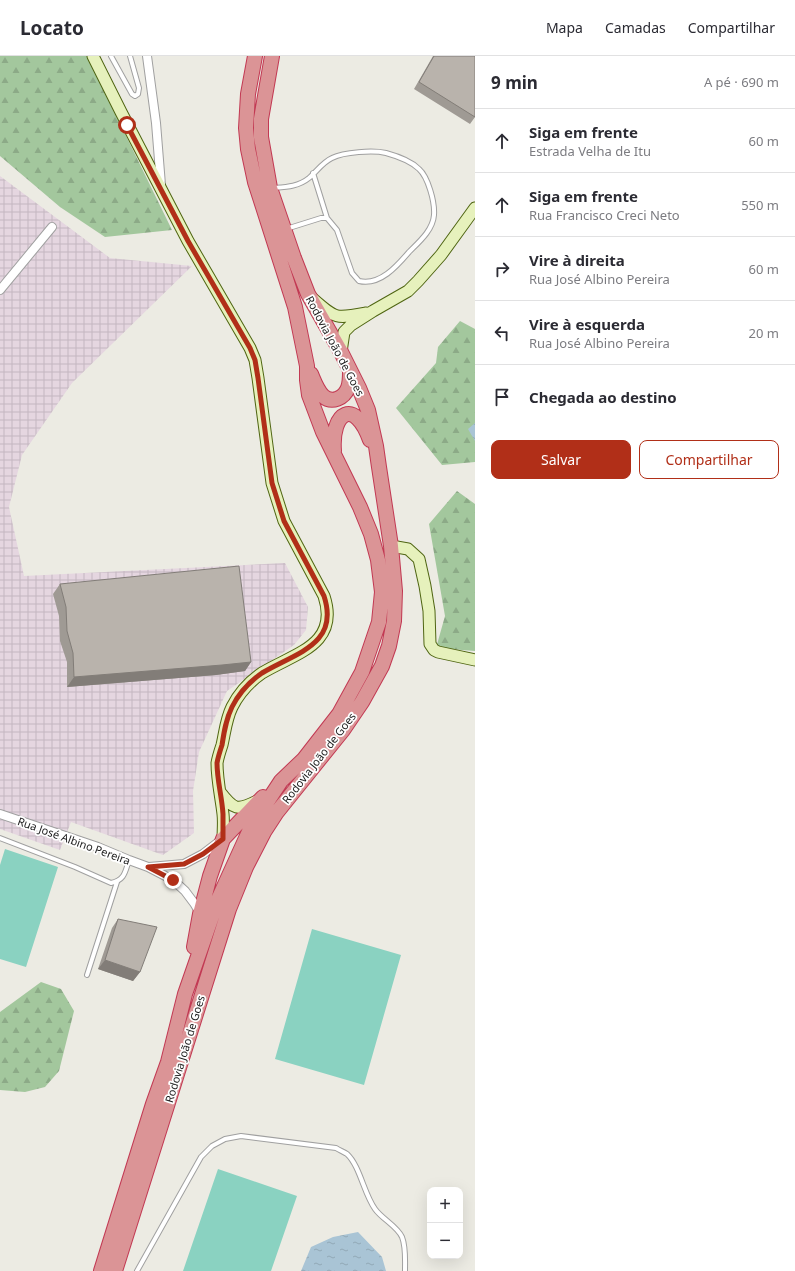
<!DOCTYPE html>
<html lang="pt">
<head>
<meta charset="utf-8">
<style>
	body { margin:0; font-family:"Noto Sans",sans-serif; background:#f2f2f3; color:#2b2b33 }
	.controls { position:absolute; right:12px; bottom:12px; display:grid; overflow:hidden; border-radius:8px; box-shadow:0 4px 16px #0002 }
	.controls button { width:36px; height:36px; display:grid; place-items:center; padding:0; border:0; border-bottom:1px solid #e1e1e2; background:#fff; color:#2b2b33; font:20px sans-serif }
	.stop { position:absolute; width:12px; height:12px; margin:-9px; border:3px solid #b12f18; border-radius:50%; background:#fff }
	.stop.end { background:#b12f18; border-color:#fff; box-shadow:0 1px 4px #0008 }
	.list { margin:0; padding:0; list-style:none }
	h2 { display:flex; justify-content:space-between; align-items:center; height:52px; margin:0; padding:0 16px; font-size:17px }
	h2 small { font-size:13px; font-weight:400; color:#7c7c81 }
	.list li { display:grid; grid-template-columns:26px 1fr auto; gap:12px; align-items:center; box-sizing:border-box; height:64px; padding:0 16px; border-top:1px solid #e1e1e2 }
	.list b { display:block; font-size:15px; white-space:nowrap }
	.list p { margin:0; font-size:13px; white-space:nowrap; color:#7c7c81 }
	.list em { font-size:13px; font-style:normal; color:#7c7c81 }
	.actions { display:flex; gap:8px; padding:12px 16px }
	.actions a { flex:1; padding:9px 0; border:1px solid #b12f18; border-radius:8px; text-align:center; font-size:14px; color:#b12f18 }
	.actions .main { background:#b12f18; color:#fff }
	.icon { flex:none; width:22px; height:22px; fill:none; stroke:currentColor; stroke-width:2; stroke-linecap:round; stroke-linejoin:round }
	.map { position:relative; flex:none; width:475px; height:1215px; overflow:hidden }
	header { display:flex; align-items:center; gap:24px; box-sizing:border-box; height:56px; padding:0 20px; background:#fff; border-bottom:1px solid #e1e1e2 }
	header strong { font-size:19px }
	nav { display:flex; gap:22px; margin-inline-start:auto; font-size:14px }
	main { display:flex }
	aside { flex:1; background:#fff }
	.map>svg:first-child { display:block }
	.industrial { fill:url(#industrial-grid) }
	.forest { fill:url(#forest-firs) }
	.pitch { fill:#8ad2c1 }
	.water { fill:url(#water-ripples) }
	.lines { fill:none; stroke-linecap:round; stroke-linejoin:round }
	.lane-casing { stroke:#a0a0a0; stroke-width:6 }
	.street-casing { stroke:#a0a0a0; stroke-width:10 }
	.secondary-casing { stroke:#4f6512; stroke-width:13 }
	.highway-casing { stroke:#c23953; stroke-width:16 }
	.lane { stroke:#fff; stroke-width:4 }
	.street { stroke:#fff; stroke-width:8 }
	.secondary { stroke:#e6f1bc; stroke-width:11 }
	.highway { stroke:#db9496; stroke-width:14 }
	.wall { fill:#9f9a94 }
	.shaded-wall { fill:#827d78 }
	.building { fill:#b9b3ac; stroke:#827d78 }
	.route { stroke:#b12f18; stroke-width:5 }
	.labels { text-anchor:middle; stroke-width:3.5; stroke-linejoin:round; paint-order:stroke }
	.street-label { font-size:11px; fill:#1c1c1c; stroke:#fff }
</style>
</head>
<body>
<header>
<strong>Locato</strong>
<nav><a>Mapa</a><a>Camadas</a><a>Compartilhar</a></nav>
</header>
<main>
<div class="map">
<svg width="475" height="1215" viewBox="0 0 475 1215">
	<defs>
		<pattern id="industrial-grid" width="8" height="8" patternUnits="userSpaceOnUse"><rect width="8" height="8" fill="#e5d6e0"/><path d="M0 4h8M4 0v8" fill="none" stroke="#c4b7c0"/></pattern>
		<pattern id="forest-firs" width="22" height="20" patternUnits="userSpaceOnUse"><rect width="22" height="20" fill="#a3c79d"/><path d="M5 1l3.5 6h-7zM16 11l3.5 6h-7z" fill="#8caa87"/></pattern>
		<pattern id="water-ripples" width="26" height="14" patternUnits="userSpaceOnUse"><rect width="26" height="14" fill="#a9c4d5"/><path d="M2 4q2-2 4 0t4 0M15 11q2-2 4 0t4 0" fill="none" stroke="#91a8b6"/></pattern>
	</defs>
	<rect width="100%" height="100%" fill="#ecebe3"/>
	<path class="industrial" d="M0,120L110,202L192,210L72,327L22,399L9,451L24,520L285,507L308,551L306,574L294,589L227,635L199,696L193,735L194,777L163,799L71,766L60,794L0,773Z"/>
	<path class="forest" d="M0,0H87L172,174L105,181L60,151L0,100Z
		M460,265L475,273V406L442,409L396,352L436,307L438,291Z
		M457,435L475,448V595L436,592L445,560L429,468Z
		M41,926L61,933L74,955L59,1015L45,1031L25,1036L0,1034V956Z"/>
	<path class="pitch" d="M5,793L58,811L26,911L0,903V809Z
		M312,873L401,899L364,1029L275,1003Z
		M218,1113L297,1140L271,1215H183Z"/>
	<path class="water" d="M475,367V385L468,373Z
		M358,1176L382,1201L386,1215H301L311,1191L333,1181Z"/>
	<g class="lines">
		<defs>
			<path id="lane" d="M111,0L132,38L135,40L138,38L139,32L130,0
				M272,132C285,131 298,131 309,122C317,115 323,106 332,102C344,96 373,94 386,97C397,100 411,105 419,113C428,121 435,146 434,159C433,174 419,186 409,196C397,210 380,230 359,225L352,217L337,174L327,162L313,117
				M286,173L321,162H327
				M0,782L75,811L111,827C125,824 125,816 129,804
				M87,919L117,826
				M137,1215L201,1101L212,1090L225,1083L241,1080L336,1092C339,1094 344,1096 347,1098C360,1110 364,1138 375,1153C382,1163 397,1170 402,1181C406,1191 405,1204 405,1215"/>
			<path id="street" d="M147,0L156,67L161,129
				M0,234L52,171
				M0,758L98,791L129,804L148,811L173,824L185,835L194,847L200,857
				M149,811L184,808L203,798L220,785"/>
			<path id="secondary" d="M93,0L121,56L188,185L250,292L255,304L258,322L272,427L284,465L324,540C340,589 295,597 262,617C249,626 239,637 232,651C226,663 225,676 222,689C220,695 218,701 217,707C217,724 221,741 223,758C224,766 223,775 223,783
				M312,242C336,263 335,263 366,257
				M341,296L344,276L351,269L373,255L408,235L418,225L441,199L475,152
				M391,490L408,493L419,503L425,530L429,555L430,588L434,594L438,596L475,604
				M220,736C234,754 237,755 257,745"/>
			<path id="highway" d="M311,318C314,325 317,334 323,340C332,348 344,342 348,332C350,327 350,321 350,316
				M334,395C331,355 355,342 370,384
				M194,891L200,858L210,820L223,783L263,741
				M101,1215L153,1048L168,1006L185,938L217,846L252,769L281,725L304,703L339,658L362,616L379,566L382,536L378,504L371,478L360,451L323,376L309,339L307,324V310L295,251L255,126L248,93L246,72L248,38L255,0
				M115,1215L229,853L246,811L264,776L277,756L343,674L362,646L382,610L389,590L394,565L395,535L391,490L379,411L376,390L368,354L359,332L341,296L308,238L294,202L270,132L261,81V63L272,0"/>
		</defs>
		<use href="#lane" class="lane-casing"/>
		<use href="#street" class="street-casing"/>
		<use href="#secondary" class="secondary-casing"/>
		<use href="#highway" class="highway-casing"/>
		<use href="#lane" class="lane"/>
		<use href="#street" class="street"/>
		<use href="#secondary" class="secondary"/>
		<use href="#highway" class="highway"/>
	</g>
	<path class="wall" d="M433,0H475V61L470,68L414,33Z
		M60,528L251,606L245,615L216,619L67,631V606L60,585L59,560L53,538Z
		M118,863L140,916L133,925L98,913L112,872Z"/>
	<path class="shaded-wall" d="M251,606L245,615L216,619L67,631L74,621Z
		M105,904L140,916L133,925L98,913Z"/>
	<path class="building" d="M434,0H475V61L419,26Z
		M239,510L251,606L222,609L74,621L73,597L67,575L66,551L60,528Z
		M118,863L157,871L140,916L105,904Z"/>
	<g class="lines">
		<path class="route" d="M127,69L188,185L250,292L255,304L258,322L272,427L284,465L324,540C340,589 295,597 262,617C249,626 239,637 232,651C226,663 224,676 222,689C220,695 218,701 217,707C217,724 222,741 223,758C223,766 223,775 223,783L203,798L184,808L148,811L173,824"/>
	</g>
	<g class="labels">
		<g class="street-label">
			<text transform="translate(335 290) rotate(62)" y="4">Rodovia João de Goes</text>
			<text transform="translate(319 702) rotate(-52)" y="4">Rodovia João de Goes</text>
			<text transform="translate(74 785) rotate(20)" y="4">Rua José Albino Pereira</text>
			<text transform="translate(185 993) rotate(-73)" y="4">Rodovia João de Goes</text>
		</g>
	</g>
</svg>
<div class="controls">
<button>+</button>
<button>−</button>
</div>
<div class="stop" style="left:127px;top:69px"></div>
<div class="stop end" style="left:173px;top:824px"></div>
</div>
<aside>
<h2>9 min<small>A pé · 690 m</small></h2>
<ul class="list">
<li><svg class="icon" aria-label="ahead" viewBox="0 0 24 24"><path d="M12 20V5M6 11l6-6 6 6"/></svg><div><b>Siga em frente</b><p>Estrada Velha de Itu</p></div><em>60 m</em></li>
<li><svg class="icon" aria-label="ahead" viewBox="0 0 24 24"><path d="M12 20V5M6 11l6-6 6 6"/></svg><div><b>Siga em frente</b><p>Rua Francisco Creci Neto</p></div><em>550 m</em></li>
<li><svg class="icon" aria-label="right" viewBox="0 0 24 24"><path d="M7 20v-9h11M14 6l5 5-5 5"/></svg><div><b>Vire à direita</b><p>Rua José Albino Pereira</p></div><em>60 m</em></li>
<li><svg class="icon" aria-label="left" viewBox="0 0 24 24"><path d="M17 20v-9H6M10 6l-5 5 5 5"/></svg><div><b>Vire à esquerda</b><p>Rua José Albino Pereira</p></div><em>20 m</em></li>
<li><svg class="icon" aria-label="arrive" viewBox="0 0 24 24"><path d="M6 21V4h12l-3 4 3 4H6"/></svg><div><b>Chegada ao destino</b></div></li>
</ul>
<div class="actions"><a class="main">Salvar</a><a>Compartilhar</a></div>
</aside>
</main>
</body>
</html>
